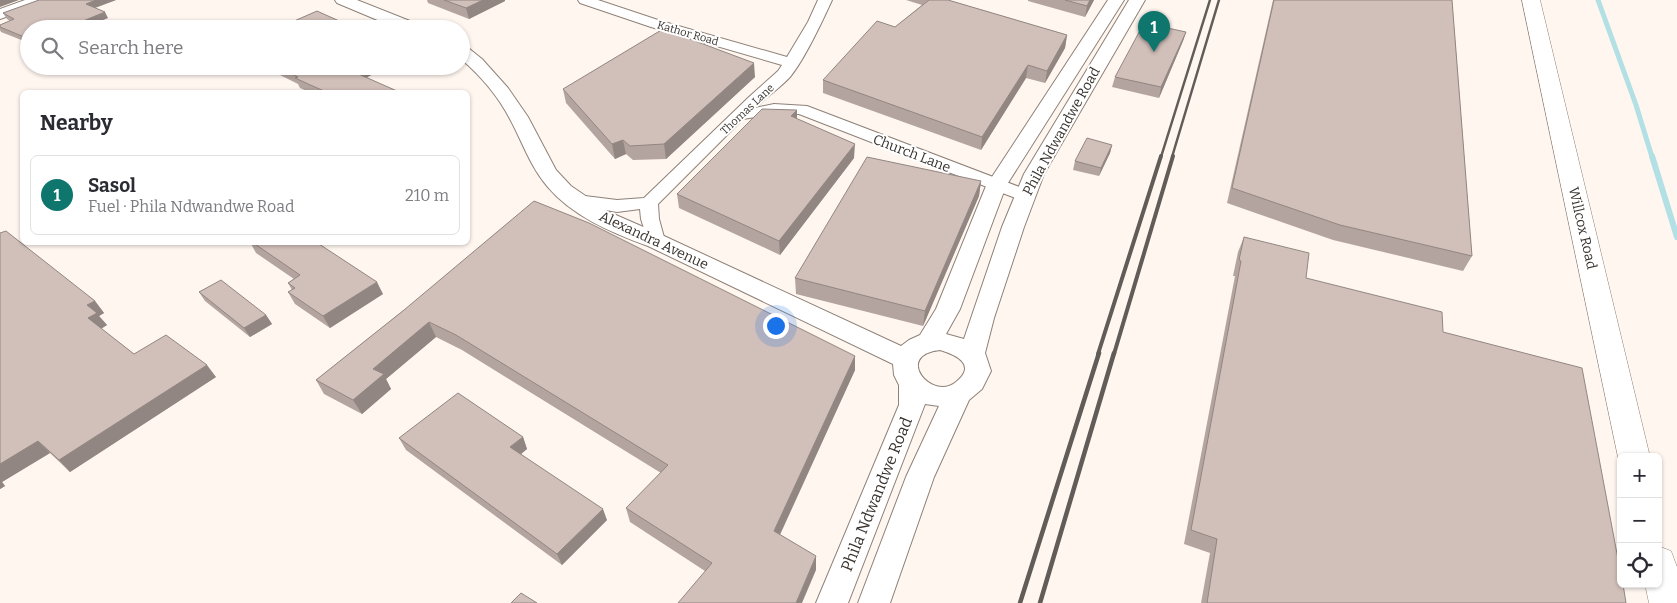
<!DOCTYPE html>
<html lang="en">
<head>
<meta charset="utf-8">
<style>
	body { margin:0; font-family:Bitter,serif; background:#f2f2f3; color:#2b2b33 }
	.controls { position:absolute; right:15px; bottom:15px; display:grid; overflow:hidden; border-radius:8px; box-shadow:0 1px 4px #0004 }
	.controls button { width:45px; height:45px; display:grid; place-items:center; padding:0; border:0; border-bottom:1px solid #e1e1e2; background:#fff; color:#2b2b33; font:25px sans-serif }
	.you { position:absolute; left:775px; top:325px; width:18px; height:18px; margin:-12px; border:4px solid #fff; border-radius:50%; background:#1a73e8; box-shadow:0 0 0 8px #1a73e833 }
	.badge { display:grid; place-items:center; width:32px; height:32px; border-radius:50%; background:#0f766e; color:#fff; font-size:16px; font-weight:700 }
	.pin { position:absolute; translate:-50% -41px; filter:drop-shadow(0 1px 2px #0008) }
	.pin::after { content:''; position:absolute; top:26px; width:18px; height:15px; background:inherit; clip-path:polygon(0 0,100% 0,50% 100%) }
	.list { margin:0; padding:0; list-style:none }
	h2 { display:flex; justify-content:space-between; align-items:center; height:65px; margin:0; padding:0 20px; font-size:21px }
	h2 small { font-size:16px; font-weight:400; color:#7c7c81 }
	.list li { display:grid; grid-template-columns:32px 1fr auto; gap:15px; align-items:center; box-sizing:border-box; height:80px; margin:0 10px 10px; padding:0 10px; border:1px solid #e1e1e2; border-radius:8px }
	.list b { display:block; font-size:19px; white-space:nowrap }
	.list p { margin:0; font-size:16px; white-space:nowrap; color:#7c7c81 }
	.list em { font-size:16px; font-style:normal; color:#7c7c81 }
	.icon { flex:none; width:28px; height:28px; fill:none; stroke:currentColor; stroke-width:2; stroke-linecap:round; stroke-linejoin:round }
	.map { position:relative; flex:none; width:1677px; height:603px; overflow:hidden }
	.search { position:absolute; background:#fff; box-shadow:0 1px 4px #0004; left:20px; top:20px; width:450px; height:55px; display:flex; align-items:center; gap:12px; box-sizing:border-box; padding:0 18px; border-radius:28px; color:#7c7c81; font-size:19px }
	.panel { position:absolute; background:#fff; box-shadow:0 1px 4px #0004; left:20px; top:90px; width:450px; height:155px; border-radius:8px }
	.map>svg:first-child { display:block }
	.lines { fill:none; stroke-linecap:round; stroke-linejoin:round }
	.stream-far1 { stroke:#b2e0e4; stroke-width:5 }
	.stream { stroke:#b2e0e4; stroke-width:6 }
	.minor-casing { stroke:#8e8177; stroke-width:2 }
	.tertiary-casing { stroke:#8e8177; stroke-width:2 }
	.secondary-casing { stroke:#8e8177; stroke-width:1 }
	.minor { fill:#fff; fill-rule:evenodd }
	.tertiary { fill:#fff; fill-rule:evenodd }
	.secondary { fill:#fff; fill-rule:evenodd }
	.rail-far2 { stroke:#625c58; stroke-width:2.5 }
	.rail-far1 { stroke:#625c58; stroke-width:4 }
	.rail { stroke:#625c58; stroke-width:4.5 }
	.wall { fill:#b4a49f }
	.shaded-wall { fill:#928682 }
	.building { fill:#d1bfb9; stroke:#928682 }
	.labels { text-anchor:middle; stroke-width:4; stroke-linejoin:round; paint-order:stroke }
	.far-street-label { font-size:11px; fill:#37322e; stroke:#fff }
	.street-label { font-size:14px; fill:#37322e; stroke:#fff }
	.near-street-label { font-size:16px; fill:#37322e; stroke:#fff }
</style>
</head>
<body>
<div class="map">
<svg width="1677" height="603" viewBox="0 0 1677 603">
	<rect width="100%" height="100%" fill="#fff6f0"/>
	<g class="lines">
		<path class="stream-far1" d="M1598,0L1636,105L1652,157"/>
		<path class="stream" d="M1652,156L1677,237"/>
		<defs>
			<path id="minor" d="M578,0H598L661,21L787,57L808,22L818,0H832C822,22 804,60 790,77C780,88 766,97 755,108L774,104L807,106L1030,191L1033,195L1030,199L1024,200L1018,199L799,114H774L743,119L658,204L659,219L665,241L663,245L656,247L649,245L641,219L640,209L617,212L577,205L571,204L568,200L571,196L577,195L617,200L644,198L749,97L778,71L782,65L651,27L580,3Z"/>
			<path id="tertiary" d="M25,0H48L46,3L0,19V9Z
				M335,0H357L420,25L422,29H399L337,3Z
				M1108,0H1124L1006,186L960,309L946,334L964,339L1002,227L1024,174L1129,0H1145L1044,174L1024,227L994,318L985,353L991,371L982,389L969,400L934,477L890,603H858L906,477L939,406L925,404L848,603H816L899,405V385L894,375L893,364L648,246C612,233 572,216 547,186C530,166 522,141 510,119C498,96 481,76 461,59V46L467,47L482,59L508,88L528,117L556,170L571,186L609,212L664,236L901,346L909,340L920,335L936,309L986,186ZM940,350C957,355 977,365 956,382C932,402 893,355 940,350Z"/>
			<path id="secondary" d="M1522,0H1540L1650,457H1621V463L1618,457Z
				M1658,546L1671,551L1677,567V603H1649L1645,584H1658Z"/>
		</defs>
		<use href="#minor" class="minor-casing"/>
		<use href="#tertiary" class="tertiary-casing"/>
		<use href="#secondary" class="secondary-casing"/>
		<use href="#minor" class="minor"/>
		<use href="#tertiary" class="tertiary"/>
		<use href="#secondary" class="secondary"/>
		<path class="rail-far2" d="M1161,157L1210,0
			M1172,157L1219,0"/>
		<path class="rail-far1" d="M1098,354L1161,156
			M1114,354L1173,156"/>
		<path class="rail" d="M1020,603L1099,353
			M1040,603L1114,353"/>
	</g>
	<path class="wall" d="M39,0H116L95,8L108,18L29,29V43L1,32L0,30V25L10,21L7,19L3,13Z
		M427,0H505V1L469,19L428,3Z
		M906,0H948L1067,35L1065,48L1045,83L1026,78L981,150L823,93V80L895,27L922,5Z
		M1028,0H1094L1085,17L1028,1Z
		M1273,0H1452L1472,256L1463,271L1333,240L1227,203Z
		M1186,32L1183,41L1159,98L1112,87L1115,77Z
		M262,66H388L366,78L397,92H309L300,88L298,84Z
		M755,77L666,159L633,160L626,154L615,159L566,103L563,89Z
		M797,119L854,158L780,255L679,208L677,194Z
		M1112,145L1110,153L1099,176L1073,170L1075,161Z
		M981,181L979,196L923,326L796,294L795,278Z
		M0,233L95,301L104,313L99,316L107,325L101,329L134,354L216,377L70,472L50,453L2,482L5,486L0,489Z
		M1244,237L1306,278L1443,332L1626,603H1201L1210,553L1184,544L1235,276H1233L1238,252Z
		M250,242H316L383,294L330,328L295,304L288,292L292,290L288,283L294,279L256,253Z
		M199,292L266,315L272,324L250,337L205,301Z
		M404,310L855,356V370L780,535L816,570L705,571L630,522L626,508L661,473L462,350L436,337L386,379L391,389L362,414L324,394L316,380Z
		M523,437L527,449L521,454L607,520L562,565L406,450L399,438Z"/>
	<path class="shaded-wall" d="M0,0H19L0,7Z
		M96,0H116L89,10L86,4Z
		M483,0H505V1L469,19L466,8Z
		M1090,0H1094L1085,17L1087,6Z
		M105,12L108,18L81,29H66V28Z
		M1186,32L1183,41L1159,98L1161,87Z
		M1067,35L1065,48L1045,83L1047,71Z
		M754,63L755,77L666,159L664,144Z
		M1028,65L1026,78L981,150L982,137Z
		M365,66H388L358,82L354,72Z
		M797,110V123L791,116Z
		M623,140L626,154L615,159L612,144Z
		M855,144L854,158L780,255L779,241Z
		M1112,145L1110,153L1099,176L1101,168Z
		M981,181L979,196L923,326L925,311Z
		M377,282L383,294L330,328L323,316Z
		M95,301L104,313L99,316L107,325L97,331L88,318L87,305Z
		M266,315L272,324L250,337L244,328Z
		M429,322L436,337L386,379L391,389L362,414L353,400L373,369Z
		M855,356V370L775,545L774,531Z
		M207,365L216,377L70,472L59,460Z
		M523,437L527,449L515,459L510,447Z
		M38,441L50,453L2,482L5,486L0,489V464Z
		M603,509L607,520L562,565L557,554Z
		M816,556V570L802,603H796Z"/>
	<path class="building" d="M39,0H96L86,4L105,12L66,28H68L67,29H29V39L0,27V25L14,19L3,13Z
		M444,0H483L466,8Z
		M929,0H948L1067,35L1047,71L1028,65L982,137L823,80L877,21L895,27Z
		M1065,0H1090L1087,6Z
		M1274,0H1452L1472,256L1340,225L1232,188Z
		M317,11L357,29H276Z
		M1144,23L1186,32L1161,87L1115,77Z
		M663,29L754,63L664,144L630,146L623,140L612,144L563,89Z
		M277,66H365L354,72L397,91L394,92H326L295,78L298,77Z
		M762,109L797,110L791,116L855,144L779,241L677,194Z
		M1087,138L1112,145L1101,168L1075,161Z
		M867,157L981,181L925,311L795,278Z
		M534,201L589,223L855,356L774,531L816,556L796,603H678L712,563L626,508L668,465L456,335L429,322L373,369L384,374L353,400L316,380L404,310Z
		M6,231L95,301L87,305L97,313L88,318L134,354L166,335L207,365L59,460L38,441L0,464V233Z
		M1244,237L1309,253L1306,278L1442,312L1443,332L1582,368L1621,575V584H1623L1626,603H1207L1217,539L1191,530L1241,261L1239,260Z
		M252,242H316L377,282L323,316L288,292L295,288L288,283L300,275Z
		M221,280L266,315L244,328L199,292Z
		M458,393L523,437L510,447L603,509L557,554L399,438Z
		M521,593L537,603H511Z"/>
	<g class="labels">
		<g class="far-street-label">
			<text transform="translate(688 33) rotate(16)" y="4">Kathor Road</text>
			<text transform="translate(747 109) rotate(-43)" y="4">Thomas Lane</text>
		</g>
		<g class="street-label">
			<text transform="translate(1061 131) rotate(-61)" y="5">Phila Ndwandwe Road</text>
			<text transform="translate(912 153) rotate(21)" y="5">Church Lane</text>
			<text transform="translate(1583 228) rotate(77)" y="5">Willcox Road</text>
			<text transform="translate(654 240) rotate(25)" y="5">Alexandra Avenue</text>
		</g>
		<g class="near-street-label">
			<text transform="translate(876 494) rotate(-68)" y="6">Phila Ndwandwe Road</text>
		</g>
	</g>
</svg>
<div class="controls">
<button>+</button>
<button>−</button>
<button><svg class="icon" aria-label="locate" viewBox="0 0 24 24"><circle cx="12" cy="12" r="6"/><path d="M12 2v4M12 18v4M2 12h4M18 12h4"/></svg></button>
</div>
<div class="you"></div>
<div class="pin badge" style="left:1154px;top:52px">1</div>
<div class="search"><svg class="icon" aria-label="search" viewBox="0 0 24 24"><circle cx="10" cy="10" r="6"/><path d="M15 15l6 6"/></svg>Search here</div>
<section class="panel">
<h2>Nearby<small></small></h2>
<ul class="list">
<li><span class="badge">1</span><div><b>Sasol</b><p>Fuel · Phila Ndwandwe Road</p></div><em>210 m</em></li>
</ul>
</section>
</div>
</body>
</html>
